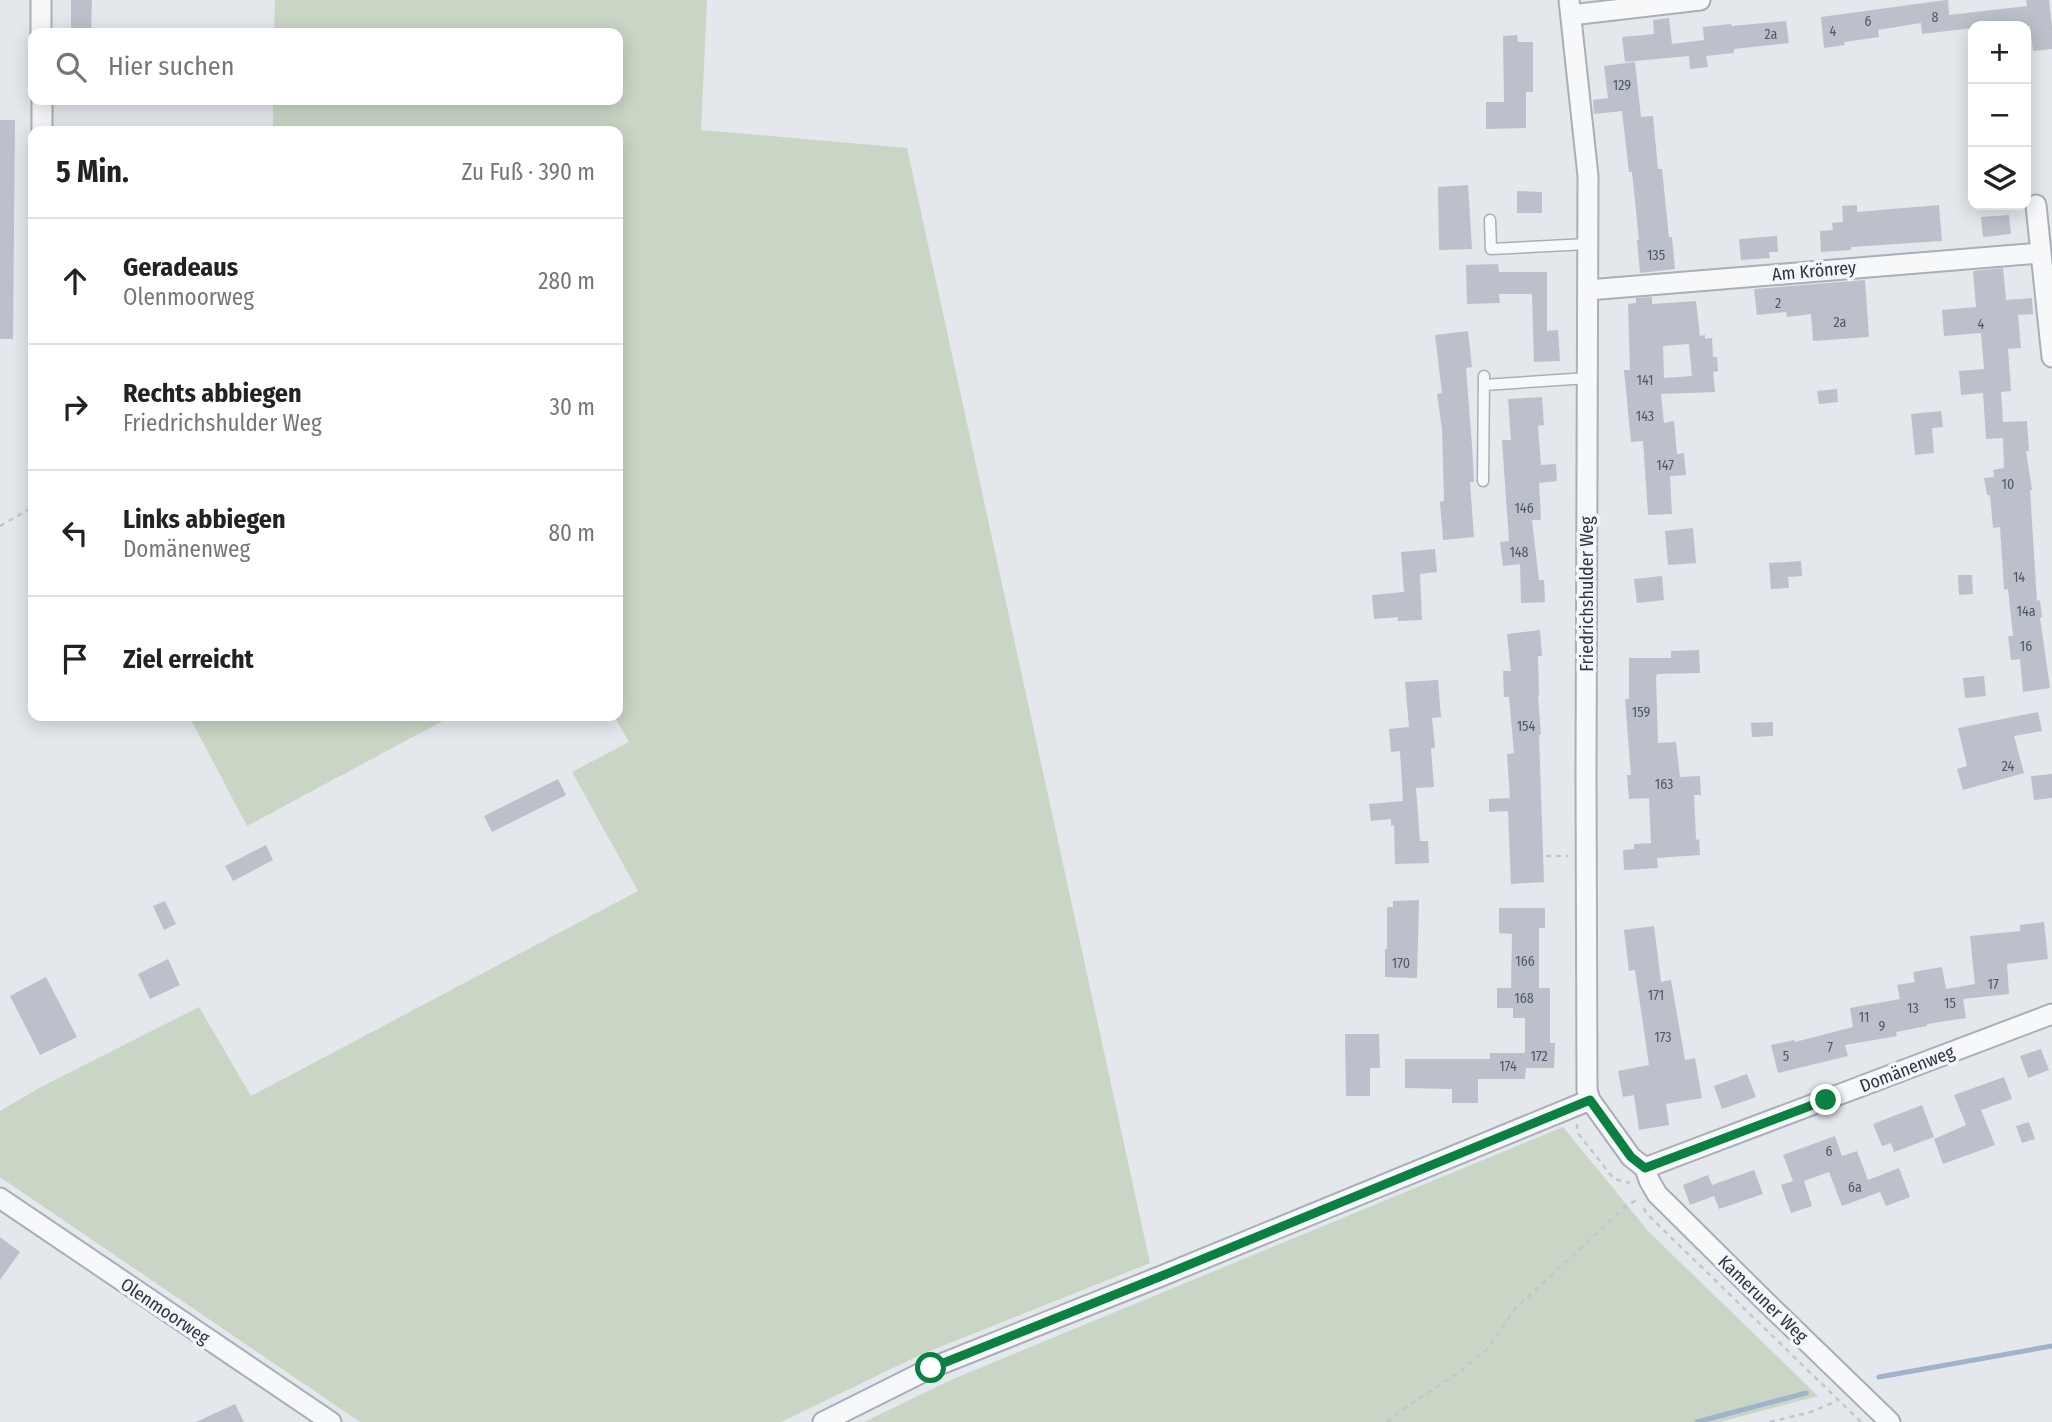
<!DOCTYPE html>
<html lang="de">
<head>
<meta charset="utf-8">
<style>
	body { margin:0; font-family:"Fira Sans Condensed",sans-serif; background:#f6f6f6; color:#222 }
	.controls { position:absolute; right:21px; top:21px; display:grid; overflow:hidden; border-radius:14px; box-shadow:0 4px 18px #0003 }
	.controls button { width:63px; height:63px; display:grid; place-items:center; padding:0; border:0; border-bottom:2px solid #e0e0e0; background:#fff; color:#222; font:35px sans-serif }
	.stop { position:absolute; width:21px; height:21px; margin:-16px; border:5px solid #0b8043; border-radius:50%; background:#fff }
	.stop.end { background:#0b8043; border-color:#fff; box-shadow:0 2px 7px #0008 }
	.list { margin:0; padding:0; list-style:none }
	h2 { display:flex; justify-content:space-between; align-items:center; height:91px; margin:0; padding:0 28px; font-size:30px }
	h2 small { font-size:23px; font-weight:400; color:#767676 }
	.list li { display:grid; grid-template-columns:46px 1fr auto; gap:21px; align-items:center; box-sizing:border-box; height:126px; padding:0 28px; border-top:2px solid #e0e0e0 }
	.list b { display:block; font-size:26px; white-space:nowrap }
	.list p { margin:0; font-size:23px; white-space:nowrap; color:#767676 }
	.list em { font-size:23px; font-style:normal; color:#767676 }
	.icon { flex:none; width:38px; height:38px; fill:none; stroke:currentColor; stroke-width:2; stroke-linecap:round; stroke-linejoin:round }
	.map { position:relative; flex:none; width:2052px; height:1422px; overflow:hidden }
	.search { position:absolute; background:#fff; box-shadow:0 4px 18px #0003; left:28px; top:28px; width:595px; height:77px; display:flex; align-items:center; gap:18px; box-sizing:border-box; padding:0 24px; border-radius:14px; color:#767676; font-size:26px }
	.panel { position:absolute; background:#fff; box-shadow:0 4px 18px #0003; left:28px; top:126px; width:595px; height:595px; border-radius:14px }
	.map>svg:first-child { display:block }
	.green { fill:#c9d6c5 }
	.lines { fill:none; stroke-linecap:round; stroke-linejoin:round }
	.stream { stroke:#9fb4cc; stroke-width:5 }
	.building { fill:#bbc0ca; fill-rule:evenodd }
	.lane-casing { stroke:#a9aeb7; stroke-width:13 }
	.street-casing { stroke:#a9aeb7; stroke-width:23 }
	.path { stroke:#c2c5cb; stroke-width:2.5; stroke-dasharray:5 5; stroke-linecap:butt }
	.lane { stroke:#f7f8fa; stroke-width:10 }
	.street { stroke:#f7f8fa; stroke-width:19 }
	.route { stroke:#0b8043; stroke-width:9 }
	.labels { text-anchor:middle; stroke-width:7; stroke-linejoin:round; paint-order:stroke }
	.number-label { font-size:14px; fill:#4f5766 }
	.street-label { font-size:18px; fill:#2b3445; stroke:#f4f6f9 }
</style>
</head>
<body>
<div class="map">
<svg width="2052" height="1422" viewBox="0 0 2052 1422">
	<rect width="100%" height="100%" fill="#e4e7ec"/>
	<path class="green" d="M275,0H707L701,130L907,148L1150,1263L922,1354L781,1422H360L0,1177V1111L41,1087L199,1007L251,1096L638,891L572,772L629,742L614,716H618V131H273V100H618V33H274Z
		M189,716H452L247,826Z
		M1563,1127L1649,1232L1818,1396L1720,1422H864L953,1379Z"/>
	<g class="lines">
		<path class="stream" d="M1879,1377L2052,1346
			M1697,1422L1806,1393"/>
	</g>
	<path class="building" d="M71,0H92L91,33H71Z
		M1946,0H1948L1949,15L2027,6L2026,0H2049L2052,27V49L2033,51L2030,26H1973V28L1922,34L1921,23L1878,30L1879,37L1844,42L1845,45L1824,48L1821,17Z
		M1669,18L1672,44L1704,40L1703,27L1731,24L1732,26L1786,21L1789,43L1734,49V53L1706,56L1708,67L1690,69L1689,56L1625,62L1622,37L1654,34L1653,20Z
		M1517,35L1518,42H1533V92H1526V128L1486,129V102H1504L1503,36Z
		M1635,62L1641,117L1653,116L1658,169H1662L1669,237H1672L1675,269L1640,273L1637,240H1639L1632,172H1629L1622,111L1594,114L1593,100L1608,98L1604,66Z
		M0,120H15L13,339H0Z
		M1468,185L1472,249L1439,250L1438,187Z
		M1517,191L1542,192V213H1517Z
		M1857,205V212L1939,205L1942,241L1851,247V250L1821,252L1820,231L1833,230L1832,223L1843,222L1842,206Z
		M2009,215L2011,234L1983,237L1981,217Z
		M1777,236L1778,252H1769L1770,258L1741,260L1739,239Z
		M1498,264L1499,272H1547V331L1558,330L1560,361L1534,362L1532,294H1499L1500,303L1467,304L1466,265Z
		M2003,268L2006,300L2032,298L2033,314L2018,315L2021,348L2008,349L2011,391L2001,392L2003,422L2027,421L2029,451H2026L2032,490H2030L2037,601L2040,600L2042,617L2040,618L2050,688L2023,692L2020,659L2011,660L2008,636H2013L2008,589L2004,590L2000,527L1993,528L1990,495H1987L1984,478L1994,477L1993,470L2004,468L2003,438L1986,439L1983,393L1961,395L1959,371L1984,369L1981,333L1944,336L1942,310L1976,307L1973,271Z
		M1865,280L1869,337L1813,341L1811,314L1787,317L1786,312L1757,315L1754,289Z
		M1652,297V304L1696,301L1700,336L1705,335V339L1712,338L1713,357H1717L1718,371L1713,372L1715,392L1661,394L1664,423L1674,421L1677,454L1684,453L1686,475L1670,476L1672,514L1648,515L1643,441L1631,442L1624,370H1630L1628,304L1636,303V298ZM1689,344L1692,376L1664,378L1663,346Z
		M1468,331L1472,367L1466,368L1472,445L1474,482H1470L1474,537L1443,540L1440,502L1444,501L1442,429L1437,394L1442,393L1435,335Z
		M1837,389L1838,402L1819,404L1817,391Z
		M1542,397L1544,425L1538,426L1541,465L1556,464L1557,481L1539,483L1541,520H1532L1539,580H1544L1545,602L1521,603L1520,564L1503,566L1500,542L1509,541L1502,440H1511L1508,399Z
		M1941,411L1943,427L1932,428L1934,453L1915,455L1911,414Z
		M1693,528L1696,563L1668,565L1665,531Z
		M1435,549L1437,572L1420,574L1422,620L1398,621V617L1374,619L1372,595L1404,592L1401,552Z
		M1801,561L1802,576L1788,577L1789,588L1771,589L1769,563Z
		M1958,575H1972L1973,594L1959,595Z
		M1662,576L1664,600L1637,603L1634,579Z
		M1540,630L1542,656H1538L1539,696H1538L1541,734L1539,735L1544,882L1511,884L1508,811L1489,812V799L1510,798L1507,754L1514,753L1509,697H1504L1503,671H1511L1507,634Z
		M1699,650L1700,673L1657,674L1656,678L1658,743L1676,742L1680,777L1700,776L1701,795H1694L1696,840L1699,839L1700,855L1657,858L1658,868L1624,870L1623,850L1634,849V844L1651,843L1649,798L1629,799L1627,775H1631L1625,699H1629V658H1671V651Z
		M1984,676L1986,696L1965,698L1963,678Z
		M1438,680L1441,717L1432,718L1435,748H1431L1434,787L1416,788L1420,841H1428L1429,863L1395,864L1394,825L1391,826V819L1371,821L1369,804L1403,801L1400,751L1391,752L1389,729L1409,727L1405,682Z
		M2038,712L2042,731L2014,736L2024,773L1963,790L1957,769L1967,766L1958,728Z
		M1773,722V736L1752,737L1751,723Z
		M2052,774V798L2034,800L2031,776Z
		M558,779L566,795L492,832L484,816Z
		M266,845L273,860L233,881L225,866Z
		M1419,900L1417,978L1385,977V949H1387V907H1393V901Z
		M165,901L176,924L164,930L153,906Z
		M1499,908H1545V928H1539V988H1550V1043H1555L1554,1068H1526L1525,1079H1478V1103H1452V1089L1405,1088V1059H1490V1053H1525V1018H1513V1008H1497V988H1511L1512,934L1499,933Z
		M2044,922L2048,959L2007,964L2009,994L1963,999L1966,1018L1927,1024V1026L1896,1032L1897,1036L1845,1045L1848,1056L1778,1073L1771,1045L1794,1040L1795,1042L1853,1027L1850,1008L1900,999L1897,985L1915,982L1913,972L1942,967L1946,989L1975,984L1970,936L2020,931V925Z
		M1654,926L1661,982L1671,980L1685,1060L1695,1058L1702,1098L1666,1104L1669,1125L1639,1130L1634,1095L1623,1097L1618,1071L1649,1065L1635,970L1629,971L1624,930Z
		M168,959L180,985L150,999L138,974Z
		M46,977L77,1037L40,1055L10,996Z
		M1345,1034H1379L1380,1068H1370V1096H1346Z
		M2041,1049L2049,1070L2028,1078L2020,1056Z
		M1747,1074L1756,1097L1722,1109L1714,1086Z
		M2004,1077L2012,1099L1981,1110L1995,1145L1943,1164L1934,1139L1966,1125L1954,1095Z
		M1922,1105L1934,1137L1894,1152L1891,1143L1882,1146L1873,1124Z
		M2029,1122L2035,1139L2022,1143L2016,1126Z
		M1835,1136L1842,1156L1857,1151L1868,1180L1899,1168L1910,1197L1886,1206L1880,1192L1842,1206L1829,1172L1804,1181L1812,1206L1791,1213L1781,1185L1793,1181L1783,1155Z
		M1754,1170L1763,1194L1719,1209L1714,1196L1690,1205L1683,1185L1708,1175L1712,1185Z
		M0,1237L20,1252L0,1280Z
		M235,1404L244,1422H196Z"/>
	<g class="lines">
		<defs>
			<path id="lane" d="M1490,220L1491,249L1588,244
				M1484,385L1588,378
				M1483,481L1484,376"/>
			<path id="street" d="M1569,0L1588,176L1586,773L1587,1090L1590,1100L1631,1157L1645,1168
				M1571,15L1700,0
				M41,33V0
				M42,131V100
				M2036,205L2041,253
				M1588,290L2041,253L2052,357
				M1645,1168L2052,1014
				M1645,1168L1649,1180L1657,1194L1766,1302L1890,1422
				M0,1198L331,1422
				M823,1422L931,1368L1159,1277L1590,1100"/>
		</defs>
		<use href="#lane" class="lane-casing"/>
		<use href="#street" class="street-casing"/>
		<path class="path" d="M0,526L33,507
			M1546,856H1568
			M1577,1124V1132L1614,1179L1630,1183
			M1644,1208L1646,1213L1861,1422
			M1387,1422L1409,1405L1458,1373L1486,1350L1515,1309L1626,1206L1640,1198
			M1770,1422L1811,1412L1837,1401"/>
		<use href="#lane" class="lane"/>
		<use href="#street" class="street"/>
	</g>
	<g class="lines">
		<path class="route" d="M931,1368L1159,1277L1590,1100L1631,1157L1645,1168L1826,1100"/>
	</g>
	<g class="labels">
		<g class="number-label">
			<text x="1935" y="22">8</text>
			<text x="1868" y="26">6</text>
			<text x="1833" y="36">4</text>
			<text x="1771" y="39">2a</text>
			<text x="1622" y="90">129</text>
			<text x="1656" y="260">135</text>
			<text x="1778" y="308">2</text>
			<text x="1840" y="327">2a</text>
			<text x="1981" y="329">4</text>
			<text x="1645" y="385">141</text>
			<text x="1645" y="421">143</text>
			<text x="1665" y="470">147</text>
			<text x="2008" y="489">10</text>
			<text x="1524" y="513">146</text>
			<text x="1519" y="557">148</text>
			<text x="2019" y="582">14</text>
			<text x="2026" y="616">14a</text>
			<text x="2026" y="651">16</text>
			<text x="1641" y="717">159</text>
			<text x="1526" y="731">154</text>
			<text x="2008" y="771">24</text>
			<text x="1664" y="789">163</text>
			<text x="1525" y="966">166</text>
			<text x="1401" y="968">170</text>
			<text x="1993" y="989">17</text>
			<text x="1656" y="1000">171</text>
			<text x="1524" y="1003">168</text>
			<text x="1950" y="1008">15</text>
			<text x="1913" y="1013">13</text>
			<text x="1864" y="1022">11</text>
			<text x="1882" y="1031">9</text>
			<text x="1663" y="1042">173</text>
			<text x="1830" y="1052">7</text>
			<text x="1539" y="1061">172</text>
			<text x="1786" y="1061">5</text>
			<text x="1508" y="1071">174</text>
			<text x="1829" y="1156">6</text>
			<text x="1855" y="1192">6a</text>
		</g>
		<g class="street-label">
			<text transform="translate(1814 271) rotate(-5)" y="6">Am Krönrey</text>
			<text transform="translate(1587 594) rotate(-90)" y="6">Friedrichshulder Weg</text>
			<text transform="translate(1907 1069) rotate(-21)" y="6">Domänenweg</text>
			<text transform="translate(1763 1299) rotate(44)" y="6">Kameruner Weg</text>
			<text transform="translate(165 1311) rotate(34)" y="6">Olenmoorweg</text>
		</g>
	</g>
</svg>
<div class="controls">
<button>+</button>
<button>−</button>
<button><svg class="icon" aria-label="layers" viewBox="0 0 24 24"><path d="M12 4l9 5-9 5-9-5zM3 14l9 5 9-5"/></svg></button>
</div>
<div class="stop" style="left:931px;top:1368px"></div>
<div class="stop end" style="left:1826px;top:1100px"></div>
<div class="search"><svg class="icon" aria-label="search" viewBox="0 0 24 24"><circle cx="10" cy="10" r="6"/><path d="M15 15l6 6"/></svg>Hier suchen</div>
<section class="panel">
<h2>5 Min.<small>Zu Fuß · 390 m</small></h2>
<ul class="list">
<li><svg class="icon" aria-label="ahead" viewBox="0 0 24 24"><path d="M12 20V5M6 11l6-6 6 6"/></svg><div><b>Geradeaus</b><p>Olenmoorweg</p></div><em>280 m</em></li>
<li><svg class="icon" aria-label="right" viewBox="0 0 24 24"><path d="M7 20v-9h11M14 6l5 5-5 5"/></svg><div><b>Rechts abbiegen</b><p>Friedrichshulder Weg</p></div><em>30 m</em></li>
<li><svg class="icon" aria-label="left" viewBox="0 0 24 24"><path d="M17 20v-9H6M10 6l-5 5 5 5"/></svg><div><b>Links abbiegen</b><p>Domänenweg</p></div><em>80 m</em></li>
<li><svg class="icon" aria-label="arrive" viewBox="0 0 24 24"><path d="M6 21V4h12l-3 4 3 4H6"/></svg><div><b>Ziel erreicht</b></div></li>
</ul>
</section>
</div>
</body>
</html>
